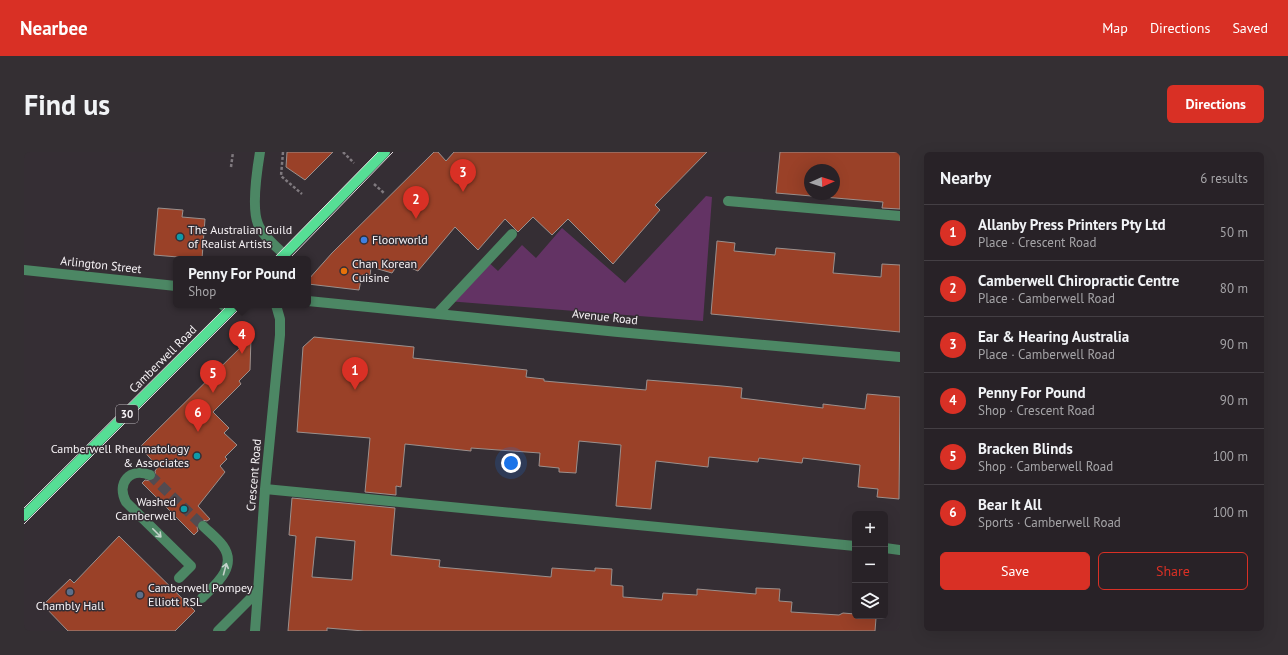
<!DOCTYPE html>
<html lang="en">
<head>
<meta charset="utf-8">
<style>
	body { margin:0; font-family:"PT Sans",sans-serif; background:#342f33; color:#f1f3f6 }
	.controls { position:absolute; right:12px; bottom:12px; display:grid; overflow:hidden; border-radius:6px; box-shadow:0 4px 16px #0002 }
	.controls button { width:36px; height:36px; display:grid; place-items:center; padding:0; border:0; border-bottom:1px solid #443f44; background:#282227; color:#f1f3f6; font:20px sans-serif }
	.compass { position:absolute; left:780px; top:12px; width:36px; height:36px; border-radius:50%; background:#282227; box-shadow:0 4px 16px #0002; rotate:87deg }
	.you { position:absolute; left:487px; top:311px; width:14px; height:14px; margin:-10px; border:3px solid #fff; border-radius:50%; background:#1a73e8; box-shadow:0 0 0 6px #1a73e833 }
	.badge { display:grid; place-items:center; width:26px; height:26px; border-radius:50%; background:#d93025; color:#fff; font-size:13px; font-weight:700 }
	.pin { position:absolute; translate:-50% -33px; filter:drop-shadow(0 1px 2px #0008) }
	.pin::after { content:''; position:absolute; top:21px; width:14px; height:12px; background:inherit; clip-path:polygon(0 0,100% 0,50% 100%) }
	.popup { position:absolute; left:149px; top:104px; width:138px; height:52px; box-sizing:border-box; display:grid; place-content:center; border-radius:6px; background:#282227; filter:drop-shadow(0 1px 3px #0005); font-size:13px; white-space:nowrap; color:#a5a4a7 }
	.popup b { font-size:15px; color:#f1f3f6 }
	.popup::after { content:''; position:absolute; left:50%; top:100%; margin-left:-8px; border:8px solid transparent; border-top-color:#282227 }
	.list { margin:0; padding:0; list-style:none }
	h2 { display:flex; justify-content:space-between; align-items:center; height:52px; margin:0; padding:0 16px; font-size:17px }
	h2 small { font-size:13px; font-weight:400; color:#a5a4a7 }
	.list li { display:grid; grid-template-columns:26px 1fr auto; gap:12px; align-items:center; box-sizing:border-box; height:56px; padding:0 16px; border-top:1px solid #443f44 }
	.list b { display:block; font-size:15px; white-space:nowrap }
	.list p { margin:0; font-size:13px; white-space:nowrap; color:#a5a4a7 }
	.list em { font-size:13px; font-style:normal; color:#a5a4a7 }
	.actions { display:flex; gap:8px; padding:12px 16px }
	.actions a { flex:1; padding:9px 0; border:1px solid #d93025; border-radius:6px; text-align:center; font-size:14px; color:#d93025 }
	.actions .main { background:#d93025; color:#fff }
	.icon { flex:none; width:22px; height:22px; fill:none; stroke:currentColor; stroke-width:2; stroke-linecap:round; stroke-linejoin:round }
	.map { position:relative; flex:none; width:876px; height:479px; overflow:hidden; border-radius:6px }
	header { display:flex; align-items:center; gap:24px; box-sizing:border-box; height:56px; padding:0 20px; background:#d93025; color:#fff }
	header strong { font-size:19px }
	nav { display:flex; gap:22px; margin-inline-start:auto; font-size:14px }
	.intro { display:flex; align-items:center; justify-content:space-between; box-sizing:border-box; height:96px; padding:0 24px }
	h1 { margin:0; font-size:28px }
	.button { padding:10px 18px; border-radius:6px; background:#d93025; color:#fff; font-size:14px; font-weight:700 }
	main { display:flex; gap:24px; padding:0 24px }
	aside { flex:1; background:#282227; border-radius:6px; box-shadow:0 4px 16px #0002 }
	.map>svg:first-child { display:block }
	.green { fill:#633364 }
	.building { fill:#9a4128; stroke:#9b908d; fill-rule:evenodd }
	.lines { fill:none; stroke-linecap:round; stroke-linejoin:round }
	.minor-tunnel { stroke:#524b51; stroke-width:10; stroke-dasharray:10 5; stroke-linecap:butt }
	.path { stroke:#7f797e; stroke-width:2.5; stroke-dasharray:3 2; stroke-linecap:butt }
	.minor { stroke:#4c8764; stroke-width:10 }
	.major { stroke:#56de95; stroke-width:10 }
	.tram { stroke:#e3dee2; stroke-width:1 }
	.oneway { stroke:#c3d2ca }
	.culture-dot { fill:#0f9aa8; stroke:#352e34; stroke-width:1.5 }
	.shop-dot { fill:#3f7fe0; stroke:#352e34; stroke-width:1.5 }
	.food-dot { fill:#e8710a; stroke:#352e34; stroke-width:1.5 }
	.service-dot { fill:#5c6f8a; stroke:#352e34; stroke-width:1.5 }
	.labels { text-anchor:middle; stroke-width:3; stroke-linejoin:round; paint-order:stroke }
	.shield { fill:#352e34; stroke:#bcb7bb; stroke-width:1 }
	.shield-label { font-size:11px; font-weight:bold; fill:#f6f2f5 }
	.poi-label { font-size:12px; fill:#f6f2f5; stroke:#352e34; text-anchor:start }
	.street-label { font-size:12px; fill:#f6f2f5; stroke:#352e34 }
</style>
</head>
<body>
<header>
<strong>Nearbee</strong>
<nav><a>Map</a><a>Directions</a><a>Saved</a></nav>
</header>
<div class="intro"><h1>Find us</h1><a class="button">Directions</a></div>
<main>
<div class="map">
<svg width="876" height="479" viewBox="0 0 876 479">
	<rect width="100%" height="100%" fill="#352e34"/>
	<path class="green" d="M682,44L688,45L679,169L423,149L461,107L474,119L498,93L512,106L538,76L601,131Z"/>
	<path class="building" d="M263,0H309L281,28L262,15Z
		M410,0H414L422,9L430,0H683L631,53L636,58L589,112L544,67L528,83L509,65L494,80L481,67L454,98L431,75L394,119L375,111L368,121L347,115L346,124L338,123L335,138L284,132V128L308,101Z
		M756,0H876V57L858,56L859,50L752,41ZM786,18H810V42H786Z
		M134,56L159,58L158,65L181,67L178,107L130,103Z
		M693,89L711,91L710,99L751,103L752,96L811,101L809,121L857,125L858,112L876,113V180L687,162Z
		M227,185L226,218L215,229L217,232L189,260L205,276L200,281L213,293L201,305L203,307L196,314L201,320L174,354L186,367L183,369L178,368L174,370L173,375L174,379L170,383L118,331L121,328L127,329L130,328L132,324L131,319L134,315L116,295Z
		M290,185L390,195L389,206L503,218L502,225L520,227V229L622,238L623,228L698,234L718,236L717,246L799,256V252L841,257L843,242L876,245L875,347L853,345L854,337L834,335L836,313L779,306L778,311L735,306L734,310L685,305L684,315L632,309L627,357L592,354L597,293L555,289L552,321L535,320V316L515,314L516,301L447,296V299L381,292L377,335L372,334V343L341,340L346,286L273,280L279,195Z
		M268,346L371,356L367,403L416,408L415,415L527,425L528,416L571,419V416L588,417L587,433L599,434V445L638,448L639,441L673,443V437L732,442V436L756,437L755,449L768,450L767,460L815,463L819,461L831,462V465L852,466L851,479H340L303,476V479H264L272,384L265,383ZM292,385L331,389L328,428L288,425Z
		M95,384L171,459L151,479H44L19,453L46,427L50,431Z"/>
	<g class="lines">
		<path class="minor-tunnel" d="M126,323L179,374"/>
		<path class="path" d="M259,0L257,24L278,42
			M319,0L330,11
			M207,15L209,0
			M350,32L360,41"/>
		<path class="minor" d="M236,0C233,18 227,55 234,72C238,83 251,94 260,102
			M704,49L876,64
			M0,118L152,134
			M284,149L594,180L876,205
			M199,153L205,159
			M414,161L488,82
			M126,323C106,315 92,331 102,350L167,414L155,426
			M241,337L831,394
			M861,396L876,398
			M178,446C191,433 214,415 199,394C194,387 185,380 179,374
			M194,479L234,439L241,337L256,183V167L252,153
			M231,479L234,439"/>
		<path class="major" d="M256,107L361,0
			M0,364L211,153"/>
		<path class="tram" d="M249,107L354,0
			M265,107L369,0
			M0,356L204,153
			M0,372L219,153"/>
	</g>
	<defs><path id="oneway-shaft" d="M-6 0H5M1.5-3L5.5 0L1.5 3" fill="none" stroke-width="1.6" stroke-linecap="round" stroke-linejoin="round"/></defs>
	<g class="oneway">
		<use href="#oneway-shaft" transform="translate(133 381) rotate(45)"/>
		<use href="#oneway-shaft" transform="translate(201 417) rotate(-75)"/>
	</g>
	<g class="culture-dot">
		<circle cx="156" cy="85" r="4"/>
		<circle cx="173" cy="304" r="4"/>
		<circle cx="160" cy="357" r="4"/>
	</g>
	<circle class="shop-dot" cx="340" cy="88" r="4"/>
	<circle class="food-dot" cx="320" cy="119" r="4"/>
	<g class="service-dot">
		<circle cx="46" cy="440" r="4"/>
		<circle cx="116" cy="443" r="4"/>
	</g>
	<g class="labels">
		<rect class="shield" x="92" y="253" width="22" height="18" rx="3"/>
		<g class="shield-label">
			<text x="103" y="266">30</text>
		</g>
		<g class="poi-label">
			<text x="164" y="82">The Australian Guild<tspan x="164" dy="14">of Realist Artists</tspan></text>
			<text x="348" y="92">Floorworld</text>
			<text x="328" y="116">Chan Korean<tspan x="328" dy="14">Cuisine</tspan></text>
			<text x="165" y="301" text-anchor="end">Camberwell Rheumatology<tspan x="165" dy="14">&amp; Associates</tspan></text>
			<text x="152" y="354" text-anchor="end">Washed<tspan x="152" dy="14">Camberwell</tspan></text>
			<text x="124" y="440">Camberwell Pompey<tspan x="124" dy="14">Elliott RSL</tspan></text>
			<text x="46" y="458" text-anchor="middle">Chambly Hall</text>
		</g>
		<g class="street-label">
			<text transform="translate(77 113) rotate(6)" y="4">Arlington Street</text>
			<text transform="translate(581 165) rotate(6)" y="4">Avenue Road</text>
			<text transform="translate(139 207) rotate(-45)" y="4">Camberwell Road</text>
			<text transform="translate(230 323) rotate(-85)" y="4">Crescent Road</text>
		</g>
	</g>
</svg>
<div class="controls">
<button>+</button>
<button>−</button>
<button><svg class="icon" aria-label="layers" viewBox="0 0 24 24"><path d="M12 4l9 5-9 5-9-5zM3 14l9 5 9-5"/></svg></button>
</div>
<svg class="compass" viewBox="-18 -18 36 36"><path d="M0-13l5 13h-10z" fill="#e53935"/><path d="M0 13l5-13h-10z" fill="#a5a4a7"/></svg>
<div class="you"></div>
<div class="pin badge" style="left:331px;top:238px">1</div>
<div class="pin badge" style="left:392px;top:67px">2</div>
<div class="pin badge" style="left:439px;top:40px">3</div>
<div class="pin badge" style="left:218px;top:202px">4</div>
<div class="popup"><b>Penny For Pound</b>Shop</div>
<div class="pin badge" style="left:189px;top:241px">5</div>
<div class="pin badge" style="left:174px;top:280px">6</div>
</div>
<aside>
<h2>Nearby<small>6 results</small></h2>
<ul class="list">
<li><span class="badge">1</span><div><b>Allanby Press Printers Pty Ltd</b><p>Place · Crescent Road</p></div><em>50 m</em></li>
<li><span class="badge">2</span><div><b>Camberwell Chiropractic Centre</b><p>Place · Camberwell Road</p></div><em>80 m</em></li>
<li><span class="badge">3</span><div><b>Ear &amp; Hearing Australia</b><p>Place · Camberwell Road</p></div><em>90 m</em></li>
<li><span class="badge">4</span><div><b>Penny For Pound</b><p>Shop · Crescent Road</p></div><em>90 m</em></li>
<li><span class="badge">5</span><div><b>Bracken Blinds</b><p>Shop · Camberwell Road</p></div><em>100 m</em></li>
<li><span class="badge">6</span><div><b>Bear It All</b><p>Sports · Camberwell Road</p></div><em>100 m</em></li>
</ul>
<div class="actions"><a class="main">Save</a><a>Share</a></div>
</aside>
</main>
</body>
</html>
